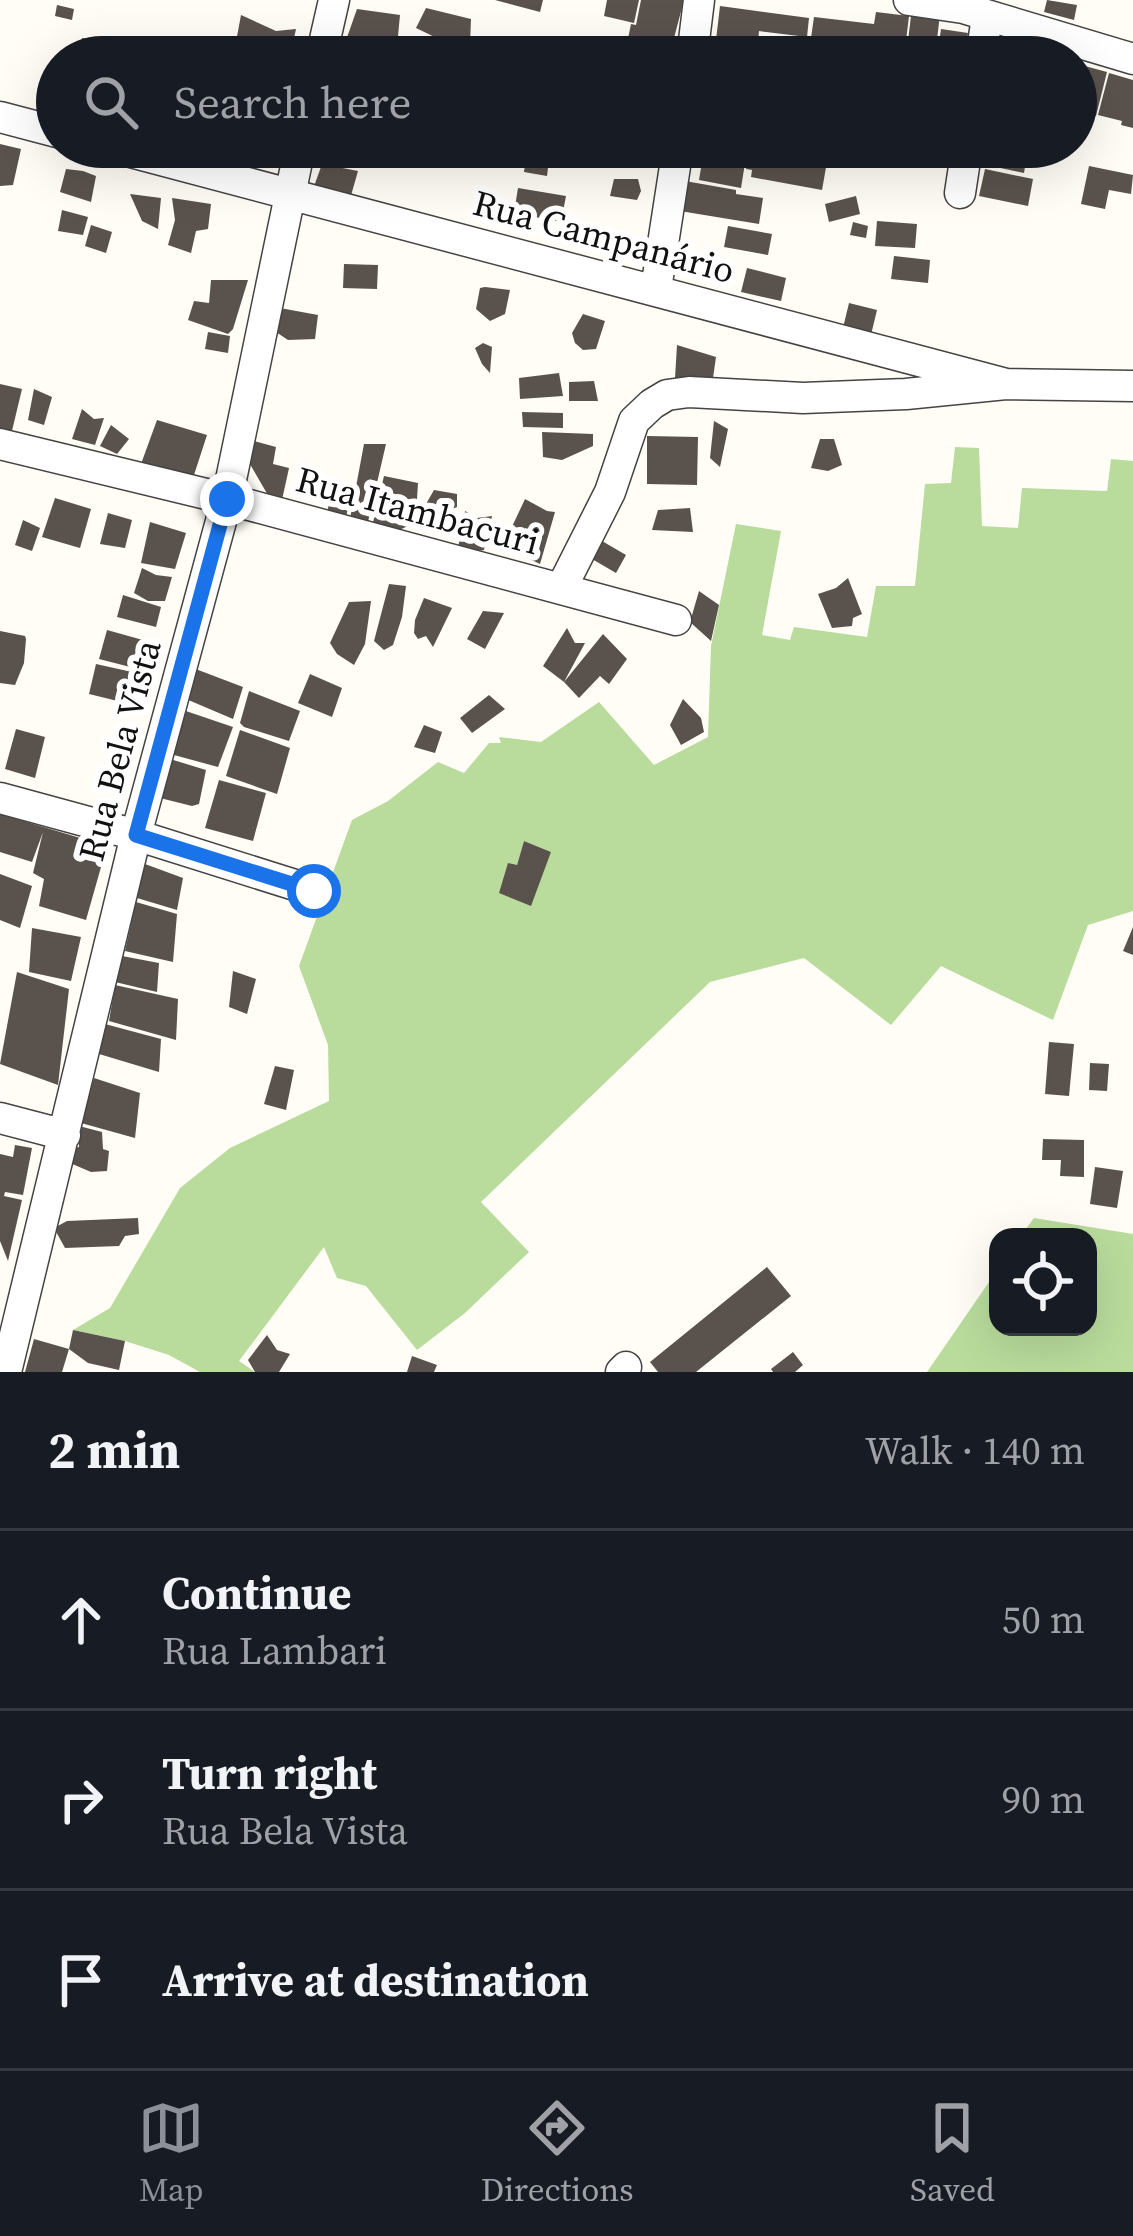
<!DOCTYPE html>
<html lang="en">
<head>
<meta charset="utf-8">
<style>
	body { margin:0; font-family:"Source Serif 4",serif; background:#242831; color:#f1f3f6 }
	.controls { position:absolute; right:36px; bottom:36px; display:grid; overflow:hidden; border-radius:24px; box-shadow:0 12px 48px #0002 }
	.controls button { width:108px; height:108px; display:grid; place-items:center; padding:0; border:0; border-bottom:3px solid #363941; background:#171b24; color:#f1f3f6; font:60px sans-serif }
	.stop { position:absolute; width:36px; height:36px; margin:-27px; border:9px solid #1a73e8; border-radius:50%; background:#fff }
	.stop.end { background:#1a73e8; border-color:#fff; box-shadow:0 3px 12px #0008 }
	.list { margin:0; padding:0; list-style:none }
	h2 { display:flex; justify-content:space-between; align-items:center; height:156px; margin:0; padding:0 48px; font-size:51px }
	h2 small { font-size:39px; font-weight:400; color:#9ea1a6 }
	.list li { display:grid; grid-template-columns:78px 1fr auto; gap:36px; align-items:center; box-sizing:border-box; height:180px; padding:0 48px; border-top:3px solid #363941 }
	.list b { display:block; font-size:45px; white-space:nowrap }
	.list p { margin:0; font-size:39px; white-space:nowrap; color:#9ea1a6 }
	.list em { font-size:39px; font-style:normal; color:#9ea1a6 }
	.icon { flex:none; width:66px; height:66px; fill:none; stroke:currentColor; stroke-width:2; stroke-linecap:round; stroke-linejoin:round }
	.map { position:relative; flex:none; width:1133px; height:1372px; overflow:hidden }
	.search { position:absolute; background:#171b24; box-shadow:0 12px 48px #0002; left:36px; right:36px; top:36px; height:132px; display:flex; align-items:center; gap:30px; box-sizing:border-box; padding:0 42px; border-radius:66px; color:#9ea1a6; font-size:45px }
	.sheet { height:696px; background:#171b24 }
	nav { display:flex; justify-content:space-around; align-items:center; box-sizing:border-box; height:168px; border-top:3px solid #363941; background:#171b24; font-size:33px; color:#9ea1a6 }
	nav a { display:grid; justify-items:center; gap:6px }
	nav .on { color:#8c9099 }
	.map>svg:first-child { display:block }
	.forest { fill:#b9dc9c; fill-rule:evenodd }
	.building { fill:#5a524d }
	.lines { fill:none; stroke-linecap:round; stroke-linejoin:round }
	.minor-casing { stroke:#444; stroke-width:33 }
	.minor { stroke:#fff; stroke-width:30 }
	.route { stroke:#1a73e8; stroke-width:15 }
	.labels { text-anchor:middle; stroke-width:12; stroke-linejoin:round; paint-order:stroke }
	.street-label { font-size:36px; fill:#111; stroke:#fff }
</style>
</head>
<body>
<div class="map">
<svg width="1133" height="1372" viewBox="0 0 1133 1372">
	<rect width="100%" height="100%" fill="#fffdf5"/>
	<path class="forest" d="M955,447L979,448L982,526L1018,528L1022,488L1107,491L1111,459L1133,461V911L1088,925L1053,1020L941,966L891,1025L804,958L710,982L481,1202L529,1252L465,1313L417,1350L366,1286L337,1278L324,1247L239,1361L255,1372H200L169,1355L125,1341L73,1330L110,1308L180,1188L230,1148L329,1101L328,1045L299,966L352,820L388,801L438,762L464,773L489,743H501L499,737L541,742L599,702L654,765L708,737L711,646L736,524L781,531L762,635L790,640L794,627L867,637L876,586H915L925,484L951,483ZM524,841L551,852L500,893L517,865Z
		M1034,1218L1133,1234V1372H927L998,1269V1327H1088V1237H1020Z"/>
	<path class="building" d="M495,0H543L540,12Z
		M607,0H639L634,23L604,16Z
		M641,0H684L669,57H642L625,53L631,24L636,25Z
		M1047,0L1077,5L1074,20L1044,12Z
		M57,5L74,9L72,20L55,16Z
		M720,6L809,18L807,37L759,31L758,42L752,41L751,52H744V57H714Z
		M426,8L471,19L470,44L445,42L416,28Z
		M357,9L400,15L396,57H344V46Z
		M924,11L940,14L935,57H906L911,16L923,18Z
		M876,12L909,16L904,57H811L812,49L831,52L832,41L811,38L814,17L874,24Z
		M241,15L276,31L296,29L290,57L272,56L236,42Z
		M941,29L968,33L964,57H937Z
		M82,38L104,42L102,51L81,47Z
		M182,38L205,42L201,57H179Z
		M547,42L572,47L570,57H533L534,51Z
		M1081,65L1107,72L1096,116L1076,111V84Z
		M1109,73L1133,80V128L1121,125L1122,121L1098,115Z
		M0,144L21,149L13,185L0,186Z
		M211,147H230L226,164L208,159Z
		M246,147H274L269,159H261Z
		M750,147L827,162L822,190L751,177L752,170L746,169Z
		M863,147H896V164L863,163Z
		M989,147L1028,148L1024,173L986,165Z
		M703,156L745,163L741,188L699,180Z
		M526,157L549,160L547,176L524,172Z
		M322,164L358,171L350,199L312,192Z
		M1089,166L1133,175L1131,194L1109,190L1105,209L1081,204Z
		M66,169L83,171L96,176L91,202L60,192Z
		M985,169L1033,179L1028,206L979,196Z
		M614,179H638L641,191L637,200L610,196Z
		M685,181L736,190V194L763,198L759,224L680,211Z
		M518,188L566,196L561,222L514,213Z
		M130,194L161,198L158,229L142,221Z
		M856,196L860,214L829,222L825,204Z
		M172,198L211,204L208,229L196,231L191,253L168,245L175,220Z
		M62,210L88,217L83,235L58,231Z
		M877,221L917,224L915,248L875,246Z
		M853,222L868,226L866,238L850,235Z
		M91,225L112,232L106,253L85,246Z
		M728,226L772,234L768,255L724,247Z
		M894,256L930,260L928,283L891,279Z
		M344,264L378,265L377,289L343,288Z
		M747,268L786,278L781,301L741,292Z
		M211,280H248L233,329L228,334L188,320L194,301L209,303Z
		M485,287L510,290L505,314L490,321L476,309L480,288Z
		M849,303L877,310L870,339L842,332Z
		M280,308L318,315L315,339L288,340L273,330Z
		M583,314L605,321L596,349L583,350L575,343L572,333Z
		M208,332L230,336L228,353L205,349Z
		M483,343L492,347L490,373L482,364L475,348Z
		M677,345L716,357L712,385L675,378Z
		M559,373L563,396L520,399L519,378Z
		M594,381L598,401H569V382Z
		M0,384L22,389L11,435L0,432Z
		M34,389L52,397L44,425L28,420Z
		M82,409L94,419L104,418L95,445L72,439Z
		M522,412L563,413V428L523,427Z
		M157,420L207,435L193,478L141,464Z
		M714,421L728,429L720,467L710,458Z
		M111,425L129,439L117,454L100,446Z
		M542,432L593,434V446L562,460L543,457Z
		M647,436L698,437L697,485L647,484Z
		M247,439L276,447L273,464L289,468L282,500L269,497L247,459Z
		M820,439H834L842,465L828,471L811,468Z
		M364,444H386L367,526L349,524Z
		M384,476L418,483L417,499L408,526L390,534L372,527Z
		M333,487L352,492L345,521L326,517Z
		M434,490L457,494V507L414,525Z
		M55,498L91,509L80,548L42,537Z
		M525,499L547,511L555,512L540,564L503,546Z
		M690,508L693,532L652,530L658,510Z
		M465,511L477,518L492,516L484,550L469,553L458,548Z
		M108,513L132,520L125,548L100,544Z
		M23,520L40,528L32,551L15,545Z
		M150,522L186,533L175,569L141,563Z
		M602,541L626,555L616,573L592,559Z
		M142,568L156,575L172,577L165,601H148L134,593Z
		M848,578L862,614L853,618L852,626L832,628L818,594L836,588Z
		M389,584L406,586L402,617L393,645L384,650L374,641Z
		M699,591L719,605L711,641L690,622Z
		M123,595L161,607L156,627L117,617Z
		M424,598L452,608L433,647L426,636L418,639L414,633L415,620Z
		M371,601L365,644L354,665L337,654L330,643L349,602Z
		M483,611L504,613L485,649L467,639Z
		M567,628L575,643H585L564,682L543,666Z
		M107,630L150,642L145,661L138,669L99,659Z
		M0,631L25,636L26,639L24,663L15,685L0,683Z
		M603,634L627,659L609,684L600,676L579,698L564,682Z
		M96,664L141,674L134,705L89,694Z
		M193,668L243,687L233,719L186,699Z
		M310,674L342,688L332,717L298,703Z
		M249,691L300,711L289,741L244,727L240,723Z
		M489,695L505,709L472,733L460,718Z
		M683,699L701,718L704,732L681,745L670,725Z
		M183,710L233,727L218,767L174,755Z
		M424,725L442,732L435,753L414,747Z
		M16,729L45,737L35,778L5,769Z
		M240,730L290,748L277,794L226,776Z
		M170,759L206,770L199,804L192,806L160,798Z
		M219,780L266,793L253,841L205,828Z
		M0,814L107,846L86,920L39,906L44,879L33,873L43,832L32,862L0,852Z
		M524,841L551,852L531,906L499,893L508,863L517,865Z
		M145,864L183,878L177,910L137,898Z
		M0,874L32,886L20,928L0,920Z
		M136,902L177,914L173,962L125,951Z
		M1133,927V955L1123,951Z
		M32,928L81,937L71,981L29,972Z
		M122,956L159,963L157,992L115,982Z
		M233,971L256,979L247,1014L229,1007Z
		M17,972L69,989L58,1085L0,1064Z
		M115,985L178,999L176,1040L109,1021Z
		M105,1024L161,1039L159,1072L99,1054Z
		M1049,1042L1074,1044L1069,1096L1045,1094Z
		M1090,1063L1109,1064L1107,1091L1089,1090Z
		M275,1066L294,1070L286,1110L264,1104Z
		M94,1078L140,1093L135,1138L81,1123Z
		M79,1126L102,1132L103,1149L109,1151L107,1171L91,1172L70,1163V1149L79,1147Z
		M1043,1139L1084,1140V1177L1060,1176L1061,1160H1042Z
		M15,1145L32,1148L23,1195L5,1192L4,1196L22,1200L8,1261L0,1241V1154L13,1157Z
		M1095,1167L1123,1171L1117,1208L1090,1204Z
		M138,1218L139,1234L125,1236L119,1246L65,1248L54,1228L67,1221Z
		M767,1267L791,1296L696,1372H658L650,1362Z
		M73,1330L125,1341L119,1370L88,1363L69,1349Z
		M267,1335L277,1350L290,1354L279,1372H255L248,1360Z
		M34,1339L69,1349L62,1372H25Z
		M793,1352L803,1365L795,1372H773L771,1369Z
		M412,1356L437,1365L434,1372H407Z"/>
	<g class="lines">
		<defs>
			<path id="minor" d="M909,0L963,8L1133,59
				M321,57L334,0
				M692,57L699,0
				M981,57L987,17
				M0,117L57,132
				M112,147L1006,384
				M960,193L967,147
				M656,289L678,147
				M0,444L227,499L676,620
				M561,589L610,492L634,421L652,404L667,395L689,392L803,398L906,394L1006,384L1133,386
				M0,798L136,835L314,891
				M0,1118L65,1135
				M6,1372L136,835L227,499L300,147
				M621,1372L626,1367"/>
		</defs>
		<use href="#minor" class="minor-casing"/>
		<use href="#minor" class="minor"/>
	</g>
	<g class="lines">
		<path class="route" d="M227,499L136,835L314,891"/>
	</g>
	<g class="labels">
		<g class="street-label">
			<text transform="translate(604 236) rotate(15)" y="13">Rua Campanário</text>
			<text transform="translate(418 510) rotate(15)" y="13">Rua Itambacuri</text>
			<text transform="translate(119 750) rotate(-75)" y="13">Rua Bela Vista</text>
		</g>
	</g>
</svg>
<div class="controls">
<button><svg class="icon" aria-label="locate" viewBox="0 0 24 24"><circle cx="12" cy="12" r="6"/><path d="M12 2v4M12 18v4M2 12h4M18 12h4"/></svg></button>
</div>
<div class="stop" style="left:314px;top:891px"></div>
<div class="stop end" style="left:227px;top:499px"></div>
<div class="search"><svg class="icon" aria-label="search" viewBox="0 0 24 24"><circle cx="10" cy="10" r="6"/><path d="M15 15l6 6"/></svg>Search here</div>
</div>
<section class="sheet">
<h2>2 min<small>Walk · 140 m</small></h2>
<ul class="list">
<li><svg class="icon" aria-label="ahead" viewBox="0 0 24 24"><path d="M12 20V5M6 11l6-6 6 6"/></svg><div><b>Continue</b><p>Rua Lambari</p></div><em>50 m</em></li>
<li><svg class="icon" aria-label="right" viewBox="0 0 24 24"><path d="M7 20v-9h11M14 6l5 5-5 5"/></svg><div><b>Turn right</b><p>Rua Bela Vista</p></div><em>90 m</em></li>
<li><svg class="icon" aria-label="arrive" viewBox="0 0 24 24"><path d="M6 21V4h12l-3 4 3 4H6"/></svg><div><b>Arrive at destination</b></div></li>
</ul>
</section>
<nav>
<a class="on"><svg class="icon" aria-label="map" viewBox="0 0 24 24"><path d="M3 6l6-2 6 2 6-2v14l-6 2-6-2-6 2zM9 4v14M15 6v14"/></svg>Map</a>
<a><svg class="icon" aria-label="directions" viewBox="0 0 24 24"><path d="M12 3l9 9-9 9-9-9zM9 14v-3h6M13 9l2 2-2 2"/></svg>Directions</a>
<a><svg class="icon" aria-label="saved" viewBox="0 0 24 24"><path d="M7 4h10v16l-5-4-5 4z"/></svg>Saved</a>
</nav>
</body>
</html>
